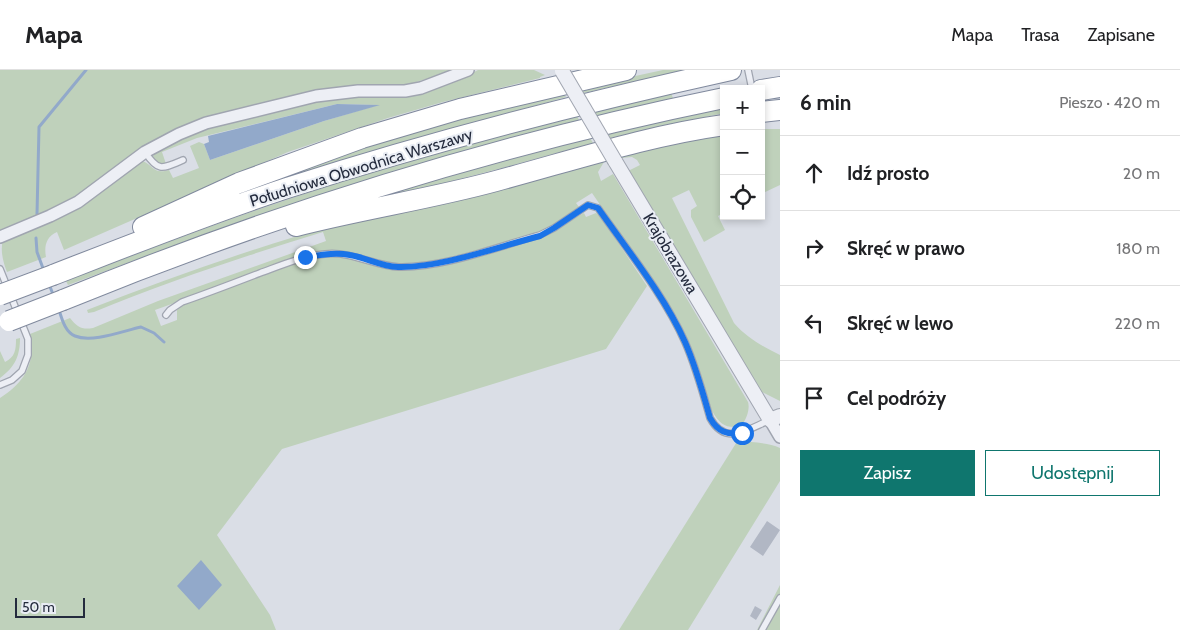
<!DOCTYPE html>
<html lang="pl">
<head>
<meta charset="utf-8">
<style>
	body { margin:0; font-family:Cabin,sans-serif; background:#f6f6f6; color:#202124 }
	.controls { position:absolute; right:15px; top:15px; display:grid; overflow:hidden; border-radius:0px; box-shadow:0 2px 8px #0003 }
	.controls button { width:45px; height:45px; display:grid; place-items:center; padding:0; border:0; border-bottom:1px solid #e0e0e0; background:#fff; color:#202124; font:25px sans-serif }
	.scale { position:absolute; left:15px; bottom:12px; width:70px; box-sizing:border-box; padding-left:5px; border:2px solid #242b3d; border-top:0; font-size:14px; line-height:18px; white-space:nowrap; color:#242b3d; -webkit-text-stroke:4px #e9edf4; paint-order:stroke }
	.stop { position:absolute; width:15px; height:15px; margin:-11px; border:4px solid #1a73e8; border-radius:50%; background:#fff }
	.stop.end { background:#1a73e8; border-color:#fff; box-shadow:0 1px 5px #0008 }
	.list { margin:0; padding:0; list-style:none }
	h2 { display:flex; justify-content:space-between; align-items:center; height:65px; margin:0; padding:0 20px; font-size:21px }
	h2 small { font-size:16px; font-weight:400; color:#757577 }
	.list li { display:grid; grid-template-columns:32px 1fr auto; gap:15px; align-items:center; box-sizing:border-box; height:75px; padding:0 20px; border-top:1px solid #e0e0e0 }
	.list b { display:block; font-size:19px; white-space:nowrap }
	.list em { font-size:16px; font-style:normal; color:#757577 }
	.actions { display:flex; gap:10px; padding:15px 20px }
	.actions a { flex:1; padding:11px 0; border:1px solid #0f766e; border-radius:0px; text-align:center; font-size:18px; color:#0f766e }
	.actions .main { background:#0f766e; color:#fff }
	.icon { flex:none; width:28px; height:28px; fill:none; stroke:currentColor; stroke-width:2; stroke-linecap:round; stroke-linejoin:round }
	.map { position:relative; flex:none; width:780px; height:560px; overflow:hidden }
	header { display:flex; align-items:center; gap:30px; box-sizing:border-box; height:70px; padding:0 25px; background:#fff; border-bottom:1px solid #e0e0e0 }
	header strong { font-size:24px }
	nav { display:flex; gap:28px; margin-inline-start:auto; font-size:18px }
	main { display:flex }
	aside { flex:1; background:#fff }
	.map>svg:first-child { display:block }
	.green { fill:#bfd1bb }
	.water { fill:#92a9ca }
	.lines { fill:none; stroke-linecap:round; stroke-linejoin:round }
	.stream { stroke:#92a9ca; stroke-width:3 }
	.building { fill:#b1b7c4 }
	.service-casing { stroke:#a0a5b0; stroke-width:8 }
	.minor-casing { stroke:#a0a5b0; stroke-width:14 }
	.tertiary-casing { stroke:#a0a5b0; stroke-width:16 }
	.motorway-casing { stroke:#818a9e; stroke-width:22 }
	.service { stroke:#edeff5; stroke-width:5.5 }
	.minor { stroke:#edeff5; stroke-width:11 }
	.tertiary { stroke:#edeff5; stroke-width:14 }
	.motorway { stroke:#fff; stroke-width:20 }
	.tertiary-bridge-casing { stroke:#a0a5b0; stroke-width:16; stroke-linecap:butt }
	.motorway-bridge-casing { stroke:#818a9e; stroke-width:22; stroke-linecap:butt }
	.tertiary-bridge { stroke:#edeff5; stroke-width:14 }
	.motorway-bridge { stroke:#fff; stroke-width:20 }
	.route { stroke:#1a73e8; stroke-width:6 }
	.labels { text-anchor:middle; stroke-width:4; stroke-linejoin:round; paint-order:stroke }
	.street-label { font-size:16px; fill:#242b3d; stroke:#e9edf4 }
</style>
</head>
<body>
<header>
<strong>Mapa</strong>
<nav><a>Mapa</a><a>Trasa</a><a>Zapisane</a></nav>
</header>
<main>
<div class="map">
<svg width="780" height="560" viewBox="0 0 780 560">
	<rect width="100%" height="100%" fill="#dadee6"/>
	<path class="green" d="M0,0H456L413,13L398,16L341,17L301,24L206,50L82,126L0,162Z
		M478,0H534L545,5L540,7V8L443,32L388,48L288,82L64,180L57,162C46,167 44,176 46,187L7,202C3,192 0,180 3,170C25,162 48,155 68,143C94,129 118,109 142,91C154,95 153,105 169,100L173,108L199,98L190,76L199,72L204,74L210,90L324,51L378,35L337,34L197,68L162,82L166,94H161L156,92L153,87L154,83L193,63L237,50L327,29L439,17L461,9Z
		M663,0H688L583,23L580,18Z
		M563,23L566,27L377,80L198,140L246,117L390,68L439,53Z
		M671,23L673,28L596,46L594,41Z
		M724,38V43L610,68L607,63Z
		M577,46L579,50C518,66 457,82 397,101C286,135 177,174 68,215L66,211C176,168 288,127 401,93C460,76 518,61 577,46Z
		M761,59H780V115L761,124Z
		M724,63V143L718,146L725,160L704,172L691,147V140L697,136L689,120L672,128L734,253C747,268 762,276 780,285V331L762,322L760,323L628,101L640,95L637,90L632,87L621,88L619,85Z
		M590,68L593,73L506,97L367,133V131L448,106Z
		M603,90L604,92L598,102L601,111L613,104L748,332C750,338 747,348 743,353L744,356C727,359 721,356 712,341L690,274L677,247L592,123L576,133L579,137L556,154L540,162L432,193L397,195L375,191L342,181L316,182L155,240L161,256L177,250V240L183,235L304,189L327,186L356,189L370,195L387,199L410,200L433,198L543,167L584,143L586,147L596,143L601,147L647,216L606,279L282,379L217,465L270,545L276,560H0V328C25,312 36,293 30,264L70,248C77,257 82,260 93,258L158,231L326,171L323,162C245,186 169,211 94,242L88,243L87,240C154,214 222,189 291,168C394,138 499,115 603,90Z
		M20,268C20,286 15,297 0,308V281L5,292C15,287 16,280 16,269Z
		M738,370C752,373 768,372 780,378V411L688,560H619Z
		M780,515V560H757Z"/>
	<path class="water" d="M337,34L380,35L324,51L210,90L204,74L209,72L208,66Z
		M201,490L222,515L199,540L177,516Z"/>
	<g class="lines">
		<path class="stream" d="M37,144L39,57L86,0
			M36,168L37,182L44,201
			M49,214L54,227
			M59,240C62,249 65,262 75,266C92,273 123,261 141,257L154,263L164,272"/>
	</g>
	<path class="building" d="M767,451L780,460L763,486L750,477Z
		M755,536L762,540L756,550L750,546Z"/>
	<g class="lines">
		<defs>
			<path id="service" d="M748,0L752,19
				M145,82C158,102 162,99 183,90
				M0,199L28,269V285L22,301L12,310L0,315
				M166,245L170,240L182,232C208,223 234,213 260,203C282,195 303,186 325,184C352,181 374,196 399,197C444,198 496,177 540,165L554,158L588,135L598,138C628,181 664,225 685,272C696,297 703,323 710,348C726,377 748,359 770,350
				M762,560L780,528"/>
			<path id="minor" d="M0,167L50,146L78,132L145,82L179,64L206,53L316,26L358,21H405L421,18L468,0
				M770,350L780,367"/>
			<path id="tertiary" d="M615,91L770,350L780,346"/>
			<path id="motorway" d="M761,20L780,17
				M761,42L780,40
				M296,156C362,139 430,129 496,111C571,91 646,66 724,55
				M143,157L239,113L362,68L460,39L626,0
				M53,205C130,175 208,144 287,118C433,71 581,33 731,0
				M63,230C276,143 498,74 724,28"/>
		</defs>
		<use href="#service" class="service-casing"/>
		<use href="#minor" class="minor-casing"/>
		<use href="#tertiary" class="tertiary-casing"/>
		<use href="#motorway" class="motorway-casing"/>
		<use href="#service" class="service"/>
		<use href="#minor" class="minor"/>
		<use href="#tertiary" class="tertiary"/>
		<use href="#motorway" class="motorway"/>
		<defs>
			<path id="tertiary-bridge" d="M562,1L615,91"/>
			<path id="motorway-bridge" d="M0,225L53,205
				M9,251L63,230"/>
		</defs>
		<use href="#tertiary-bridge" class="tertiary-bridge-casing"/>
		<use href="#motorway-bridge" class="motorway-bridge-casing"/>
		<use href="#tertiary-bridge" class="tertiary-bridge"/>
		<use href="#motorway-bridge" class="motorway-bridge"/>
	</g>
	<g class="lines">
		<path class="route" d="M305,187C320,185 335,182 350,185C367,188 380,196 398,197C441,198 497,177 540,166L554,158L588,135L598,138C628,181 664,225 685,272C696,297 703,323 710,348C718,362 727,365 742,363"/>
	</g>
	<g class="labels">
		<g class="street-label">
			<text transform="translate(361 97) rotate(-17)" y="6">Południowa Obwodnica Warszawy</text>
			<text transform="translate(671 183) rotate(59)" y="6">Krajobrazowa</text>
		</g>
	</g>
</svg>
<div class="controls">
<button>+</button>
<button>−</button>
<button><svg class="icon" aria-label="locate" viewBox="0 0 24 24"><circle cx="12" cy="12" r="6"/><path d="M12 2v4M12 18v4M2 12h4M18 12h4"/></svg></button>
</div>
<div class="scale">50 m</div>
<div class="stop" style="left:742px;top:363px"></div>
<div class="stop end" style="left:305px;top:187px"></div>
</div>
<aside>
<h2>6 min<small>Pieszo · 420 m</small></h2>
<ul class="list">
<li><svg class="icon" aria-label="ahead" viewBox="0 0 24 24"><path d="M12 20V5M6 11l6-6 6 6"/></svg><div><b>Idź prosto</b></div><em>20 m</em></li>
<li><svg class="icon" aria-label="right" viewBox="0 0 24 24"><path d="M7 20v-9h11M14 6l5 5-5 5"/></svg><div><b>Skręć w prawo</b></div><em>180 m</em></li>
<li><svg class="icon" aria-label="left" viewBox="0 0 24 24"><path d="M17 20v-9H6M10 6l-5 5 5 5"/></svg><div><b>Skręć w lewo</b></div><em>220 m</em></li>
<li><svg class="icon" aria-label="arrive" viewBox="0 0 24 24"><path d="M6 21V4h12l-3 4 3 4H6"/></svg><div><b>Cel podróży</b></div></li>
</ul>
<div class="actions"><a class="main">Zapisz</a><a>Udostępnij</a></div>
</aside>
</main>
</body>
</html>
